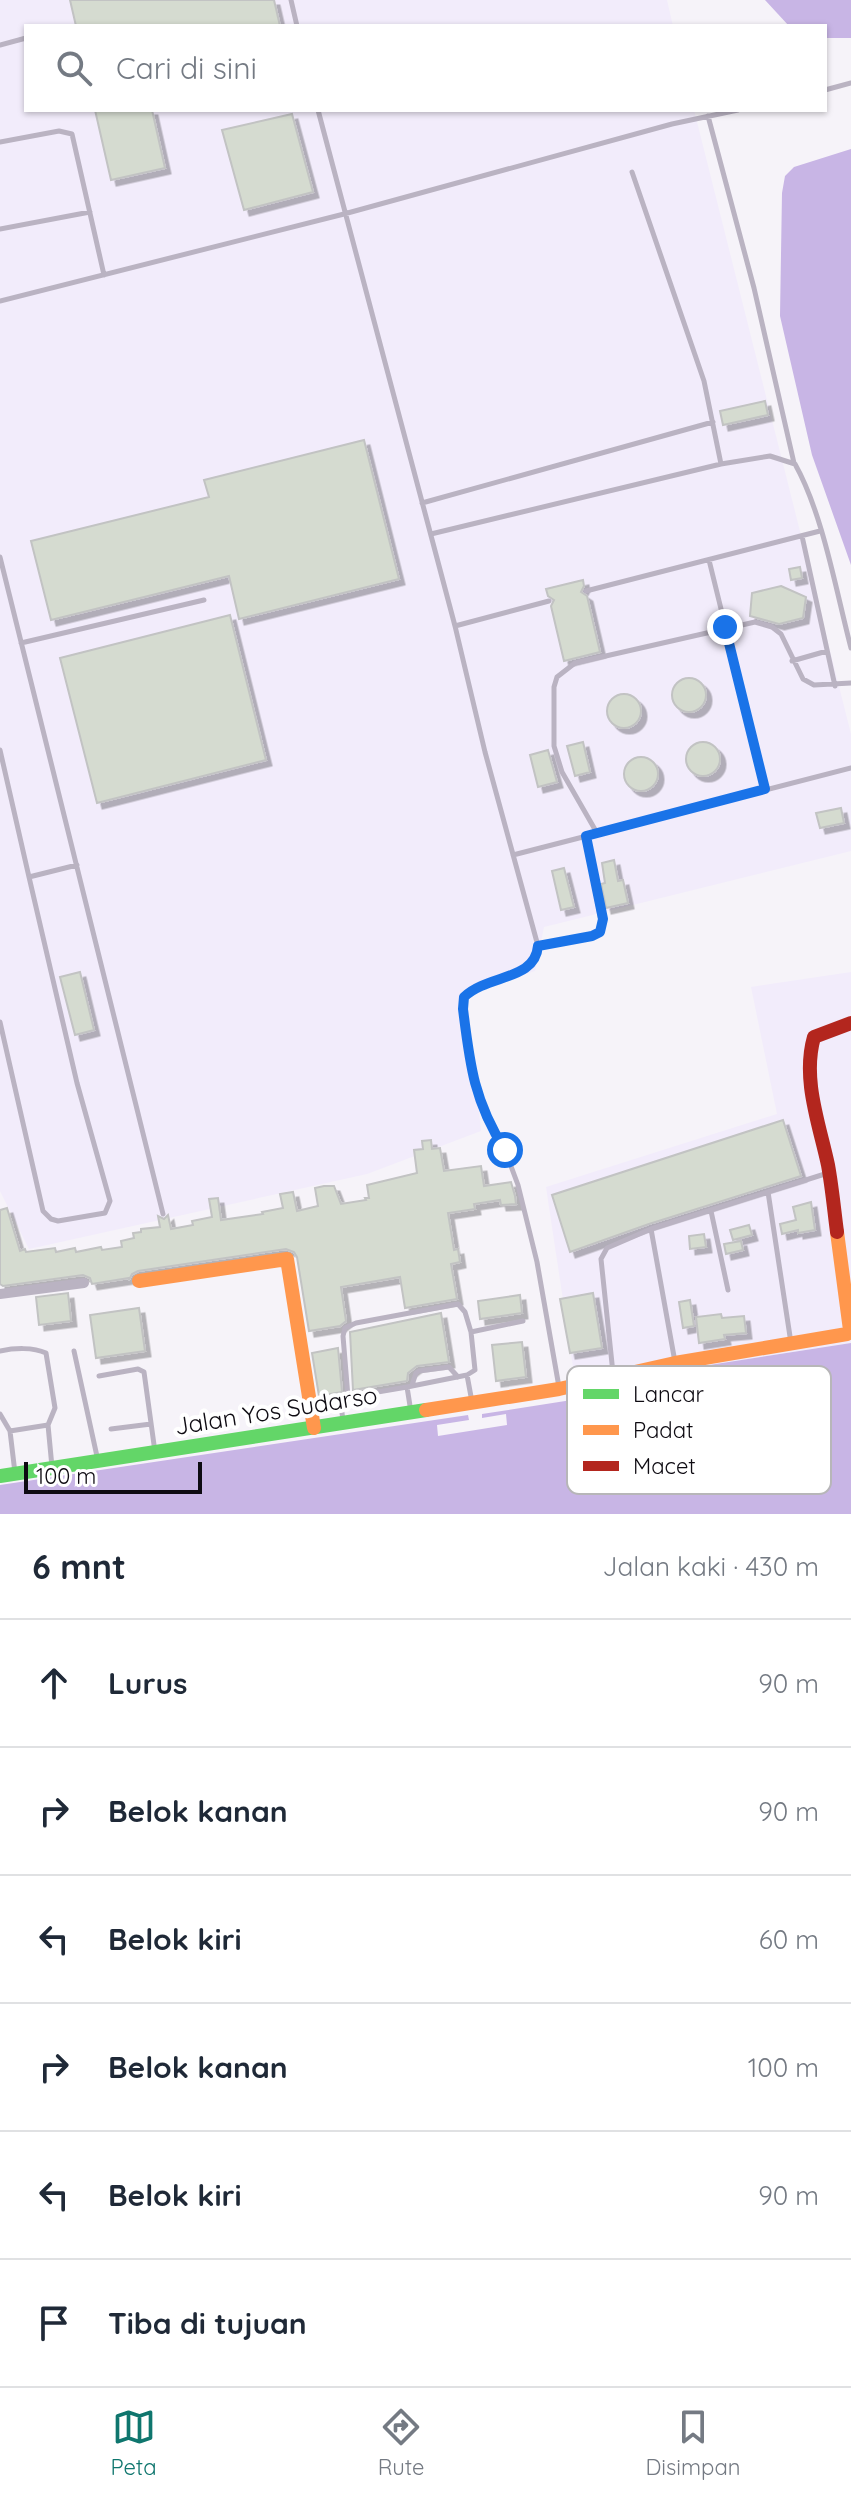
<!DOCTYPE html>
<html lang="id">
<head>
<meta charset="utf-8">
<style>
	body { margin:0; font-family:Quicksand,sans-serif; background:#f2f2f3; color:#1f2937 }
	.scale { position:absolute; left:24px; bottom:20px; width:178px; box-sizing:border-box; padding-left:8px; border:4px solid #0e0b12; border-top:0; font-size:22px; line-height:28px; white-space:nowrap; color:#0e0b12; -webkit-text-stroke:6px #fff; paint-order:stroke }
	.stop { position:absolute; width:24px; height:24px; margin:-18px; border:6px solid #1a73e8; border-radius:50%; background:#fff }
	.stop.end { background:#1a73e8; border-color:#fff; box-shadow:0 2px 8px #0008 }
	.list { margin:0; padding:0; list-style:none }
	h2 { display:flex; justify-content:space-between; align-items:center; height:104px; margin:0; padding:0 32px; font-size:34px }
	h2 small { font-size:26px; font-weight:400; color:#747a83 }
	.list li { display:grid; grid-template-columns:52px 1fr auto; gap:24px; align-items:center; box-sizing:border-box; height:128px; padding:0 32px; border-top:2px solid #e0e1e3 }
	.list b { display:block; font-size:30px; white-space:nowrap }
	.list em { font-size:26px; font-style:normal; color:#747a83 }
	.icon { flex:none; width:44px; height:44px; fill:none; stroke:currentColor; stroke-width:2; stroke-linecap:round; stroke-linejoin:round }
	.map { position:relative; flex:none; width:851px; height:1514px; overflow:hidden }
	.search { position:absolute; background:#fff; box-shadow:0 2px 6px #0004; left:24px; right:24px; top:24px; height:88px; display:flex; align-items:center; gap:20px; box-sizing:border-box; padding:0 28px; border-radius:0px; color:#747a83; font-size:30px }
	.sheet { height:872px; background:#fff }
	nav { display:flex; justify-content:space-around; align-items:center; box-sizing:border-box; height:112px; border-top:2px solid #e0e1e3; background:#fff; font-size:22px; color:#747a83 }
	nav a { display:grid; justify-items:center; gap:4px }
	nav .on { color:#0f766e }
	.map>svg:first-child { display:block }
	.built { fill:#f2ecfb }
	.water { fill:#c8b5e5 }
	.building { fill:#d5dbd0; stroke:#c2c3c3; stroke-width:2; filter:url(#shadow) }
	.lines { fill:none; stroke-linecap:round; stroke-linejoin:round }
	.lane { stroke:#bab3c2; stroke-width:5 }
	.street { stroke:#bab3c2; stroke-width:10 }
	.fast { stroke:#63d668; stroke-width:14 }
	.slow { stroke:#ff974d; stroke-width:14 }
	.jam { stroke:#b3261e; stroke-width:14 }
	.route { stroke:#1a73e8; stroke-width:10 }
	.labels { text-anchor:middle; stroke-width:8; stroke-linejoin:round; paint-order:stroke }
	.street-label { font-size:24px; fill:#0e0b12; stroke:#fff }
	.key { fill:#fff; stroke:#b7b6b8; stroke-width:2 }
	.key-label { font-size:22px; fill:#0e0b12 }
</style>
</head>
<body>
<div class="map">
<svg width="851" height="1514" viewBox="0 0 851 1514">
	<defs>
		<filter id="shadow"><feDropShadow dx="5.5" dy="5.5" stdDeviation="0" flood-color="#0004"/></filter>
	</defs>
	<rect width="100%" height="100%" fill="#f6f3f9"/>
	<path class="built" d="M0,0H667L673,26H26V110H694L851,734V851L544,927L535,971L467,993L481,1131L367,1174L29,1249L0,1191Z
		M851,972V1343L645,1375L577,1393L546,1187L777,1114L751,987Z"/>
	<path class="water" d="M765,0H851V38H825V26H789Z
		M851,149V565L812,455L780,316L782,193L785,176L794,167Z
		M851,1343V1514H0V1485L468,1415L469,1420L437,1425L438,1436L507,1425L506,1414L482,1418V1414L578,1399L577,1393L645,1375Z"/>
	<path class="building" d="M70,0H274L280,26H76Z
		M95,110H152L165,168L111,180Z
		M292,114L313,192L244,210L222,130Z
		M765,401L768,415L723,425L720,411Z
		M364,440L399,579L239,619L229,576L51,620L31,541L209,497L204,480Z
		M800,567L802,578L791,580L789,569Z
		M583,580L584,586L581,592L587,596L600,652L564,661L551,606L554,600L548,596L546,589Z
		M781,586L806,597L803,618L779,624L750,616L752,593Z
		M230,615L266,760L97,803L60,658Z
		M672 695a17 17 0 1 1 34 0a17 17 0 1 1-34 0Z
		M607 711a17 17 0 1 1 34 0a17 17 0 1 1-34 0Z
		M686 759a17 17 0 1 1 34 0a17 17 0 1 1-34 0Z
		M583,742L590,772L575,776L567,746Z
		M548,750L557,782L538,787L530,755Z
		M624 774a17 17 0 1 1 34 0a17 17 0 1 1-34 0Z
		M841,808L844,823L820,828L816,813Z
		M614,860L618,881L623,880L628,903L606,908L601,884L605,883L602,863Z
		M564,868L574,907L561,910L552,871Z
		M80,972L94,1030L75,1035L60,977Z
		M783,1120L801,1176L649,1224L570,1252L552,1195Z
		M431,1140L432,1149L440,1148L444,1171L481,1166L484,1186L511,1182L515,1196L516,1204L501,1205L500,1200L474,1204L475,1209L448,1213L454,1250L458,1249L460,1262L451,1264L457,1299L405,1308L400,1277L341,1287L346,1321L340,1326L309,1331L297,1257L294,1252L286,1249L138,1271L132,1274L129,1280V1278L92,1284L90,1278L83,1275L3,1286L0,1284V1210L7,1208L20,1251L25,1249L26,1252L55,1248L56,1252L75,1248L76,1252L101,1247L102,1250L122,1247L121,1241L134,1238L133,1233L141,1232V1229L160,1227L158,1216L164,1219L168,1215L171,1229L193,1225L192,1221L212,1217L209,1199L218,1198L221,1220L263,1214L262,1212L283,1208L280,1194L293,1192L297,1211L318,1206L315,1188L324,1186H334L341,1204L366,1200L365,1198H369L367,1185L417,1173L414,1150L423,1149L422,1141Z
		M811,1202L815,1230L798,1233V1230L782,1234L780,1224L796,1220L793,1207Z
		M749,1225L752,1235L733,1240L730,1230Z
		M704,1234L706,1247L690,1249L689,1236Z
		M741,1241L743,1250L726,1254L724,1244Z
		M68,1293L71,1321L39,1325L36,1297Z
		M593,1293L602,1348L570,1353L560,1299Z
		M520,1295L522,1313L480,1319L478,1301Z
		M690,1300L694,1326L683,1328L679,1302Z
		M139,1308L145,1351L96,1358L90,1315Z
		M441,1313L449,1362L417,1366L408,1373L407,1381L353,1390L350,1332Z
		M721,1314L722,1318L744,1316L746,1333L724,1335L725,1339L699,1343L696,1317Z
		M522,1342L526,1377L496,1381L492,1345Z
		M338,1348L342,1392L319,1396L312,1353Z"/>
	<g class="lines">
		<path class="lane" d="M291,0L297,26
			M0,45L26,38
			M825,90L851,83
			M318,110L455,626L549,601
			M708,116L754,288L794,463
			M0,142L59,131L72,134L104,275
			M632,172L704,381L721,464
			M0,229L90,212
			M0,301L344,214L672,124L738,110
			M422,503L713,422
			M431,534L721,464L770,456L795,464C823,514 836,591 851,648
			M802,536L835,686
			M0,557L163,1214
			M709,560L765,788
			M586,591L820,531
			M455,626L485,752L538,946C534,981 488,974 464,997L463,1009L475,1088L486,1120L505,1150L518,1185L537,1262L559,1387
			M21,643L204,600
			M792,661L827,651
			M0,750L29,877L77,865
			M597,833L562,772L554,746V687L557,677L575,663L755,622L772,627L781,634L803,679L814,685L851,683
			M513,855L851,768
			M538,946L592,936L602,927L586,836
			M0,1022L43,1211L51,1219L58,1221L105,1213L110,1201L77,1083L29,877
			M768,1192L791,1343
			M711,1211L728,1290
			M651,1229L675,1362
			M0,1351C14,1348 33,1347 46,1353L55,1408L48,1425L52,1467
			M74,1351L98,1461
			M613,1373L601,1259L607,1248L651,1229L828,1173
			M467,1375L472,1402
			M99,1376L138,1369L144,1372L155,1452
			M412,1385L416,1373L419,1371L449,1367L458,1377
			M348,1397L407,1387
			M411,1412L407,1387L467,1375L475,1370L471,1332L523,1321
			M0,1414L10,1431L15,1473
			M343,1420L341,1406L348,1397L343,1336L345,1328L356,1323L458,1304L465,1312L471,1332
			M111,1429L151,1424
			M10,1431L48,1425"/>
		<path class="street" d="M0,1294L84,1283"/>
		<path class="fast" d="M0,1476L426,1410"/>
		<path class="slow" d="M139,1281L287,1259L314,1428
			M426,1410L559,1389L675,1363L847,1334L850,1330L837,1232"/>
		<path class="jam" d="M837,1232C834,1209 832,1187 828,1165C819,1123 802,1079 814,1037L851,1023"/>
	</g>
	<g class="lines">
		<path class="route" d="M505,1150C474,1101 470,1066 463,1009L464,997C488,974 535,981 538,946L592,936L600,932L603,919L586,836L765,789L725,627"/>
	</g>
	<g class="labels">
		<g class="street-label">
			<text transform="translate(276 1411) rotate(-9)" y="8">Jalan Yos Sudarso</text>
		</g>
	</g>
	<rect x="567" y="1366" width="264" height="128" rx="12" class="key"/>
	<rect x="583" y="1389" width="36" height="10" fill="#63d668"/>
	<rect x="583" y="1425" width="36" height="10" fill="#ff974d"/>
	<rect x="583" y="1461" width="36" height="10" fill="#b3261e"/>
	<g class="key-label">
		<text x="633" y="1402">Lancar</text>
		<text x="633" y="1438">Padat</text>
		<text x="633" y="1474">Macet</text>
	</g>
</svg>
<div class="scale">100 m</div>
<div class="stop" style="left:505px;top:1150px"></div>
<div class="stop end" style="left:725px;top:627px"></div>
<div class="search"><svg class="icon" aria-label="search" viewBox="0 0 24 24"><circle cx="10" cy="10" r="6"/><path d="M15 15l6 6"/></svg>Cari di sini</div>
</div>
<section class="sheet">
<h2>6 mnt<small>Jalan kaki · 430 m</small></h2>
<ul class="list">
<li><svg class="icon" aria-label="ahead" viewBox="0 0 24 24"><path d="M12 20V5M6 11l6-6 6 6"/></svg><div><b>Lurus</b></div><em>90 m</em></li>
<li><svg class="icon" aria-label="right" viewBox="0 0 24 24"><path d="M7 20v-9h11M14 6l5 5-5 5"/></svg><div><b>Belok kanan</b></div><em>90 m</em></li>
<li><svg class="icon" aria-label="left" viewBox="0 0 24 24"><path d="M17 20v-9H6M10 6l-5 5 5 5"/></svg><div><b>Belok kiri</b></div><em>60 m</em></li>
<li><svg class="icon" aria-label="right" viewBox="0 0 24 24"><path d="M7 20v-9h11M14 6l5 5-5 5"/></svg><div><b>Belok kanan</b></div><em>100 m</em></li>
<li><svg class="icon" aria-label="left" viewBox="0 0 24 24"><path d="M17 20v-9H6M10 6l-5 5 5 5"/></svg><div><b>Belok kiri</b></div><em>90 m</em></li>
<li><svg class="icon" aria-label="arrive" viewBox="0 0 24 24"><path d="M6 21V4h12l-3 4 3 4H6"/></svg><div><b>Tiba di tujuan</b></div></li>
</ul>
</section>
<nav>
<a class="on"><svg class="icon" aria-label="map" viewBox="0 0 24 24"><path d="M3 6l6-2 6 2 6-2v14l-6 2-6-2-6 2zM9 4v14M15 6v14"/></svg>Peta</a>
<a><svg class="icon" aria-label="directions" viewBox="0 0 24 24"><path d="M12 3l9 9-9 9-9-9zM9 14v-3h6M13 9l2 2-2 2"/></svg>Rute</a>
<a><svg class="icon" aria-label="saved" viewBox="0 0 24 24"><path d="M7 4h10v16l-5-4-5 4z"/></svg>Disimpan</a>
</nav>
</body>
</html>
